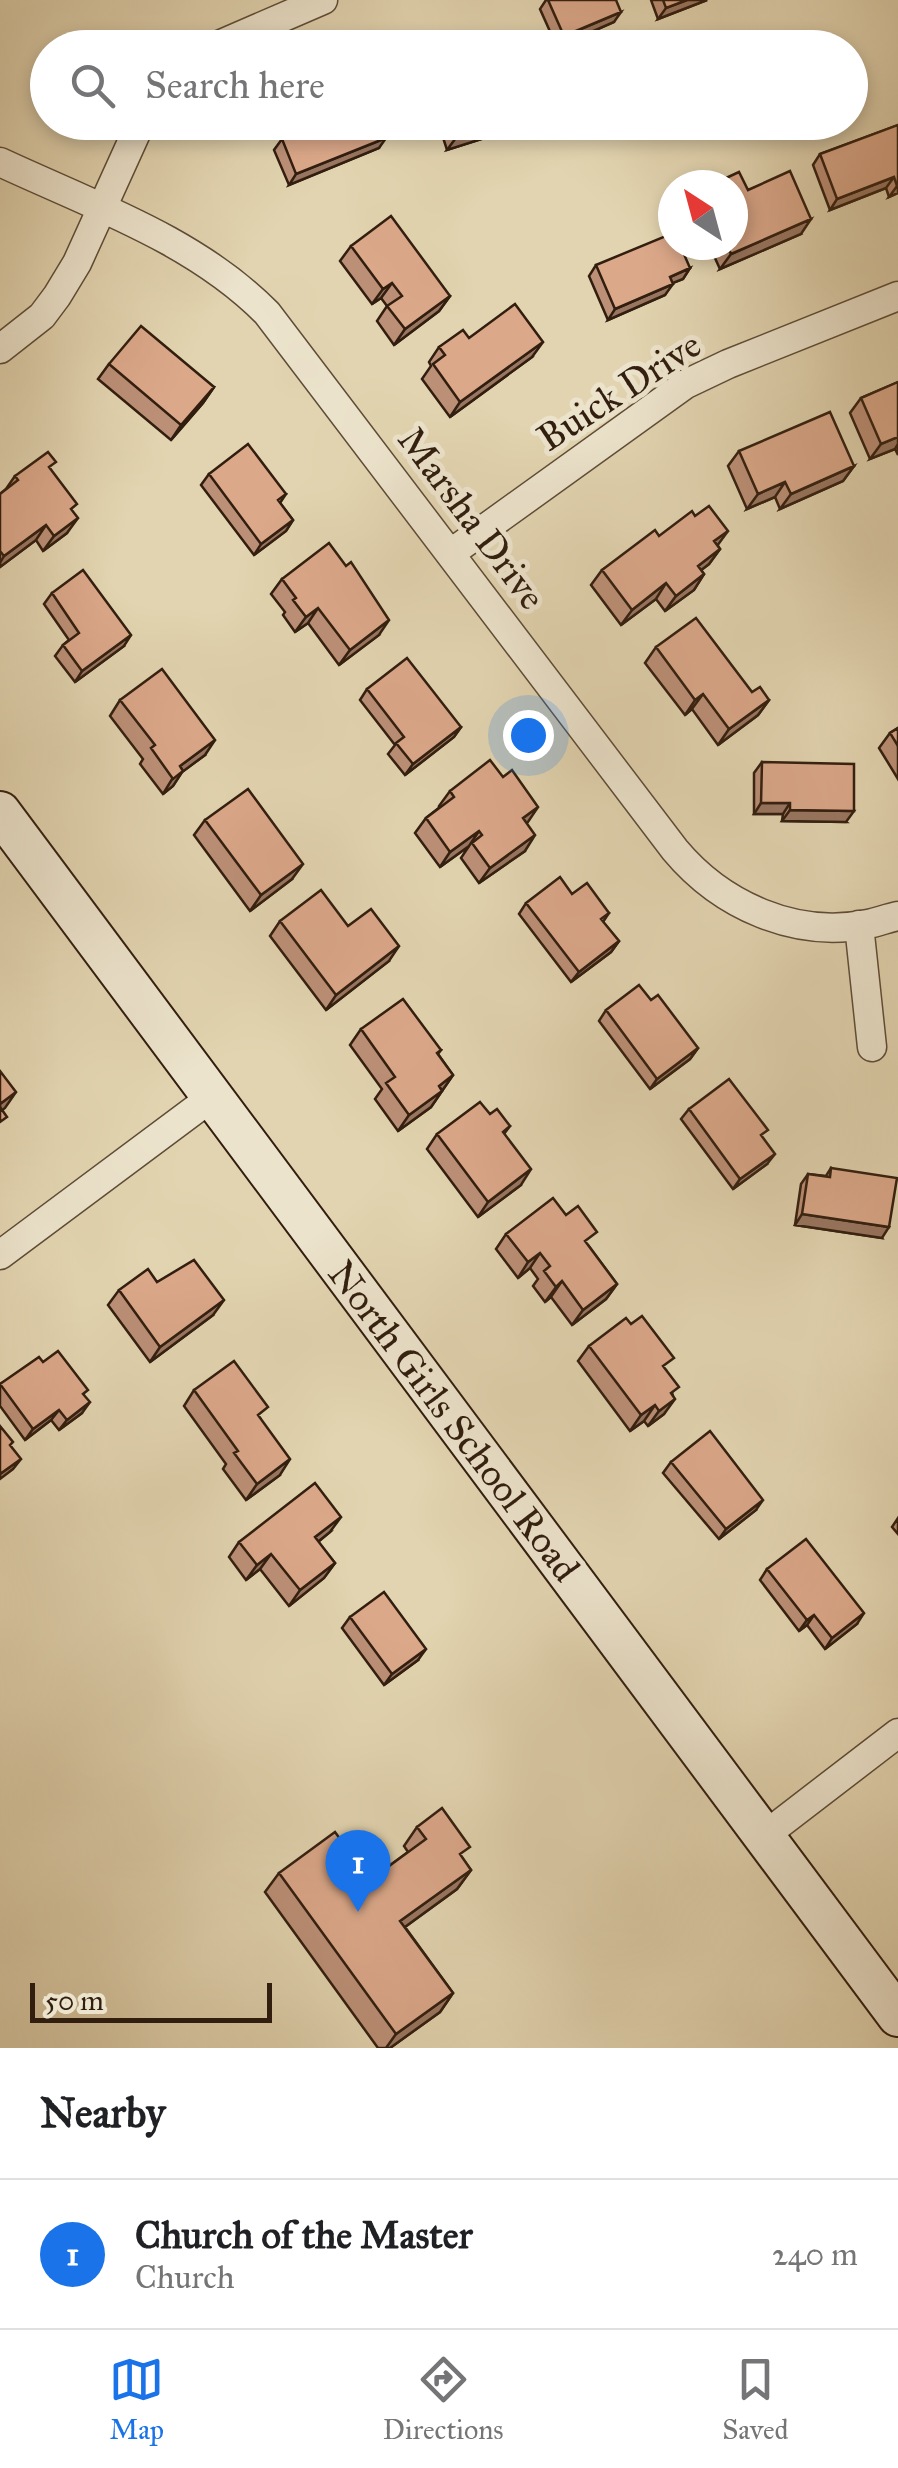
<!DOCTYPE html>
<html lang="en">
<head>
<meta charset="utf-8">
<style>
	body { margin:0; font-family:"IM FELL Great Primer",serif; background:#f2f2f2; color:#202124 }
	.compass { position:absolute; left:658px; top:170px; width:90px; height:90px; border-radius:50%; background:#fff; box-shadow:0 5px 15px #0003; rotate:324deg }
	.scale { position:absolute; left:30px; bottom:25px; width:242px; box-sizing:border-box; padding-left:10px; border:5px solid #321e0f; border-top:0; font-size:28px; line-height:35px; white-space:nowrap; color:#321e0f; -webkit-text-stroke:8px #ece3cc; paint-order:stroke }
	.you { position:absolute; left:528px; top:735px; width:35px; height:35px; margin:-25px; border:8px solid #fff; border-radius:50%; background:#1a73e8; box-shadow:0 0 0 15px #1a73e833 }
	.badge { display:grid; place-items:center; width:65px; height:65px; border-radius:50%; background:#1a73e8; color:#fff; font-size:32px; font-weight:700 }
	.pin { position:absolute; translate:-50% -82px; filter:drop-shadow(0 2px 5px #0008) }
	.pin::after { content:''; position:absolute; top:52px; width:35px; height:30px; background:inherit; clip-path:polygon(0 0,100% 0,50% 100%) }
	.list { margin:0; padding:0; list-style:none }
	h2 { display:flex; justify-content:space-between; align-items:center; height:130px; margin:0; padding:0 40px; font-size:42px }
	h2 small { font-size:32px; font-weight:400; color:#757577 }
	.list li { display:grid; grid-template-columns:65px 1fr auto; gap:30px; align-items:center; box-sizing:border-box; height:150px; padding:0 40px; border-top:2px solid #e0e0e0 }
	.list b { display:block; font-size:38px; white-space:nowrap }
	.list p { margin:0; font-size:32px; white-space:nowrap; color:#757577 }
	.list em { font-size:32px; font-style:normal; color:#757577 }
	.icon { flex:none; width:55px; height:55px; fill:none; stroke:currentColor; stroke-width:2; stroke-linecap:round; stroke-linejoin:round }
	.map { position:relative; flex:none; width:898px; height:2048px; overflow:hidden }
	.search { position:absolute; background:#fff; box-shadow:0 5px 15px #0003; left:30px; right:30px; top:30px; height:110px; display:flex; align-items:center; gap:25px; box-sizing:border-box; padding:0 35px; border-radius:55px; color:#757577; font-size:38px }
	.sheet { height:280px; background:#fff }
	nav { display:flex; justify-content:space-around; align-items:center; box-sizing:border-box; height:140px; border-top:2px solid #e0e0e0; background:#fff; font-size:28px; color:#757577 }
	nav a { display:grid; justify-items:center; gap:5px }
	nav .on { color:#1a73e8 }
	.map>svg:first-child { display:block }
	.lines { fill:none; stroke-linecap:round; stroke-linejoin:round }
	.street-casing { stroke:#5e4c37; stroke-width:31 }
	.secondary-casing { stroke:#321e0f; stroke-width:44 }
	.street { stroke:#ece3cc; stroke-width:28 }
	.secondary { stroke:#ece3cc; stroke-width:40 }
	.wall { fill:#bc9077; stroke:#321e0f; stroke-width:2.5 }
	.shaded-wall { fill:#997661; stroke:#321e0f; stroke-width:2.5 }
	.building { fill:#dba88a; stroke:#321e0f; stroke-width:2.5 }
	.labels { text-anchor:middle; stroke-width:10; stroke-linejoin:round; paint-order:stroke }
	.street-label { font-size:38px; fill:#321e0f; stroke:#ece3cc }
</style>
</head>
<body>
<div class="map">
<svg width="898" height="2048" viewBox="0 0 898 2048">
	<rect width="100%" height="100%" fill="#e2d4b0"/>
	<filter id="stains"><feTurbulence type="fractalNoise" baseFrequency=".002" numOctaves="4"/><feColorMatrix values="0 0 0 0 .2 0 0 0 0 .09 0 0 0 0 .02 0 0 0 .5 -.17"/></filter>
	<radialGradient id="worn" r=".72"><stop offset=".6" stop-color="#630" stop-opacity="0"/><stop offset="1" stop-color="#630" stop-opacity=".3"/></radialGradient>
	<g class="lines">
		<defs>
			<path id="street" d="M212,48L323,0
				M0,162C92,205 195,240 267,313L675,850C721,905 795,939 868,924C878,922 888,918 898,916
				M0,349L42,316L57,296L77,263L141,122
				M451,553L686,384L728,364L898,296
				M859,925L872,1047
				M0,1255L212,1097
				M764,1836L898,1733"/>
			<path id="secondary" d="M0,812L898,2016"/>
		</defs>
		<use href="#street" class="street-casing"/>
		<use href="#secondary" class="secondary-casing"/>
		<use href="#street" class="street"/>
		<use href="#secondary" class="secondary"/>
	</g>
	<path class="wall" d="M546,0H616L614,22L557,47L540,9Z
		M651,0H707L658,19Z
		M304,122H380L379,148L289,185L274,150L282,139L301,131L300,129Z
		M427,122H515L493,130L488,137L447,150L439,125L429,129Z
		M898,125V193L889,197L886,188L830,210L813,165L820,154Z
		M748,190L801,234L720,269L709,245H733Z
		M351,246L450,296L439,311L394,345L377,321L387,306L381,298L372,304L340,261Z
		M596,265L690,268L683,279L672,283L665,295L608,320L589,276Z
		M469,338L532,357L450,417L422,379L431,366L429,362L439,347Z
		M109,364L214,387L203,403L171,440L98,379Z
		M898,382V455L895,449L870,459L850,413L861,398Z
		M739,451L854,466L843,481L780,509L775,497L747,509L728,466Z
		M51,470L72,511L67,533L43,551L36,540L0,567V494L6,489L15,476Z
		M209,474L286,494L280,503L293,520L286,531L254,555L201,485Z
		M659,536L718,546L720,549L709,564L701,570L704,574L694,590L665,611L656,599L621,625L591,585L602,570Z
		M282,579L379,635L339,665L308,623L295,632L283,615L285,612L271,594Z
		M52,593L124,646L75,682L55,656L63,645L69,640L44,604Z
		M656,647L752,692L769,700L758,715L718,745L692,709L685,715L645,663Z
		M367,689L461,727L454,737L405,775L388,754L395,745L360,700Z
		M120,700L205,755L182,772L173,786L163,794L140,764L143,759L110,716Z
		M898,728V779L879,748L890,733Z
		M762,762L846,822L782,821L783,814H754V773Z
		M450,791L526,823L525,851L479,883L461,858L469,846L440,867L415,833L426,818L440,807L439,806Z
		M205,820L292,879L250,911L194,835Z
		M572,894L609,913L603,922L619,941L611,952L571,982L519,914L526,903Z
		M280,921L348,926L389,961L326,1010L270,936Z
		M651,1000L698,1048L690,1059L650,1089L599,1021L606,1010Z
		M361,1029L441,1050L438,1054L453,1075L431,1107L398,1131L375,1099L382,1089L350,1045Z
		M689,1109L767,1164L733,1189L681,1119Z
		M490,1114L510,1126L504,1134L521,1185L478,1217L427,1149L437,1134Z
		M831,1168L882,1238L795,1225L801,1184L808,1174L826,1176Z
		M506,1234L588,1245L617,1284L606,1299L572,1325L551,1297L545,1302L533,1286L538,1279L530,1268L518,1278L496,1249Z
		M157,1282L213,1315L150,1362L108,1305L119,1290Z
		M589,1346L666,1370L673,1396L664,1414L648,1426L644,1421L630,1431L578,1361Z
		M43,1362L84,1395L82,1413L59,1430L51,1420L25,1440L0,1406V1384Z
		M194,1390L260,1418L280,1475L246,1500L223,1469L226,1464L184,1406Z
		M671,1462L756,1510L719,1539L663,1473Z
		M898,1518V1534L892,1527Z
		M330,1532L318,1542L335,1563L324,1578L289,1606L260,1569L246,1580L229,1557L239,1542Z
		M767,1569L857,1624L825,1649L807,1625L799,1631L760,1580Z
		M350,1617L418,1660L384,1685L342,1628Z
		M417,1827L462,1858L471,1870L457,1889L405,1927L453,1993L440,2012L390,2048H378L265,1892L279,1873L370,1880L408,1852L404,1846Z"/>
	<path class="shaded-wall" d="M687,0H707L658,19L666,8Z
		M621,12L614,22L557,47L564,36Z
		M433,122H441L439,125L429,129Z
		M496,122H515L493,130L488,137L447,150L458,135Z
		M386,138L379,148L289,185L296,174Z
		M894,177L886,188L830,210L837,199Z
		M898,185V193L889,197L897,186Z
		M811,219L801,234L720,269L731,254Z
		M690,268L683,279L663,287L670,277Z
		M392,283L381,298L372,304L383,289Z
		M673,284L665,295L608,320L615,309Z
		M450,296L439,311L394,345L405,329Z
		M543,342L532,357L450,417L460,402Z
		M214,387L203,403L171,440L181,425Z
		M898,437V444L895,449L870,459L881,444Z
		M854,466L843,481L780,509L791,494Z
		M785,482L775,497L747,509L758,494Z
		M78,518L67,533L43,551L54,536Z
		M293,520L286,531L254,555L261,544Z
		M46,525L36,540L0,567V563L4,556Z
		M728,531L717,546L714,541Z
		M720,549L709,564L687,581L698,566Z
		M704,574L694,590L665,611L676,596Z
		M666,583L656,599L621,625L632,610Z
		M318,608L308,623L295,632L306,617Z
		M389,620L379,635L339,665L350,650Z
		M131,635L124,646L75,682L82,671Z
		M703,694L692,709L685,715L695,700Z
		M769,700L758,715L718,745L729,729Z
		M461,727L454,737L405,775L413,764Z
		M215,740L205,755L182,772L173,786L163,794L180,766Z
		M761,803H790L783,814H754Z
		M538,807L528,822L512,834L523,818Z
		M790,810L854,811L846,822L782,821Z
		M479,831L469,846L440,867L450,852Z
		M535,835L525,851L479,883L490,868Z
		M303,864L292,879L250,911L261,895Z
		M619,941L611,952L571,982L579,972Z
		M399,946L389,961L326,1010L336,995Z
		M698,1048L690,1059L650,1089L657,1079Z
		M453,1075L442,1091L439,1086Z
		M442,1091L431,1107L398,1131L409,1115Z
		M16,1092L5,1108L0,1112V1104Z
		M775,1154L767,1164L733,1189L740,1179Z
		M531,1169L521,1185L478,1217L488,1202Z
		M802,1214L889,1227L882,1238L795,1225Z
		M540,1253L530,1268L518,1278L528,1262Z
		M562,1281L551,1297L545,1302L556,1287Z
		M617,1284L606,1299L572,1325L583,1310Z
		M224,1300L213,1315L150,1362L160,1347Z
		M675,1399L664,1414L648,1426L659,1411Z
		M90,1402L82,1413L59,1430L67,1420Z
		M655,1405L644,1421L630,1431L641,1415Z
		M59,1410L51,1420L25,1440L33,1429Z
		M21,1459L13,1469L0,1479V1474Z
		M290,1459L280,1475L246,1500L257,1484Z
		M763,1500L756,1510L719,1539L726,1529Z
		M341,1517L330,1532L304,1553L315,1537Z
		M271,1554L260,1569L246,1580L257,1565Z
		M335,1563L324,1578L289,1606L300,1590Z
		M864,1613L857,1624L825,1649L832,1638Z
		M814,1615L807,1625L799,1631L807,1620Z
		M426,1649L418,1660L384,1685L392,1674Z
		M471,1870L457,1889L387,1940L400,1921Z
		M453,1993L440,2012L390,2048H386L396,2034Z"/>
	<path class="building" d="M548,0H616L621,12L564,36Z
		M663,0H687L666,8Z
		M310,122H380L386,138L296,174L282,139L311,127Z
		M454,122H496L458,135Z
		M898,125V185L897,186L894,177L837,199L820,154Z
		M790,171L811,219L731,254L727,245H733V185H711L739,172L748,190Z
		M391,216L450,296L405,329L387,306L402,296L392,283L383,289L351,246Z
		M673,233V245H680L690,268L670,277L673,284L615,309L596,265Z
		M515,304L543,342L460,402L433,364L445,355L439,347L463,330L469,338Z
		M141,326L214,387L181,425L109,364Z
		M898,382V437L881,444L861,398Z
		M830,412L854,466L791,494L785,482L758,494L739,451Z
		M248,444L286,494L278,500L293,520L261,544L209,474Z
		M48,452L56,462L49,467L77,504L71,509L78,518L54,536L46,525L4,556L0,551V494L18,480L15,476Z
		M709,506L728,531L714,541L720,549L698,566L704,574L676,596L666,583L632,610L602,570L655,530L659,536L692,511L695,516Z
		M329,543L346,566L351,562L389,620L350,650L318,608L306,617L293,600L296,598L282,579Z
		M83,570L131,635L82,671L63,645L79,633L52,593Z
		M696,618L752,692L760,687L769,700L729,729L703,694L695,700L656,647Z
		M407,658L461,727L413,764L396,743L404,737L367,689Z
		M162,669L215,740L180,766L183,771L173,779L151,748L155,745L120,700Z
		M898,728V746L890,733Z
		M490,760L503,777L512,770L538,807L523,818L535,835L490,868L472,843L482,835L479,831L450,852L426,818L454,797L450,791Z
		M762,762L854,764V811L790,810V803H761Z
		M248,789L303,864L261,895L205,820Z
		M560,877L572,894L587,883L609,913L601,919L619,941L579,972L526,903Z
		M321,890L348,926L371,909L399,946L336,995L280,921Z
		M639,985L651,1000L658,995L698,1048L657,1079L606,1010Z
		M403,999L441,1050L437,1053L453,1075L439,1086L442,1091L409,1115L386,1083L395,1077L361,1029Z
		M0,1071L16,1092L0,1104Z
		M729,1079L768,1130L761,1135L775,1154L740,1179L689,1109Z
		M480,1102L490,1114L497,1109L510,1126L503,1132L531,1169L488,1202L437,1134Z
		M0,1107L7,1117L0,1122Z
		M831,1168L897,1178L889,1227L802,1214L808,1174L830,1177Z
		M553,1198L566,1215L578,1206L597,1232L585,1241L617,1284L583,1310L562,1281L556,1287L544,1271L550,1266L540,1253L528,1262L506,1234Z
		M194,1260L224,1300L160,1347L119,1290L148,1269L157,1282Z
		M642,1316L674,1358L663,1366L679,1387L671,1393L675,1399L659,1411L655,1405L641,1415L589,1346L626,1318L631,1324Z
		M58,1351L88,1390L83,1394L90,1402L67,1420L59,1410L33,1429L0,1384L39,1357L43,1362Z
		M234,1361L268,1407L258,1415L290,1459L257,1484L234,1453L238,1451L194,1390Z
		M0,1426L13,1442L10,1445L21,1459L0,1474Z
		M710,1431L763,1500L726,1529L671,1462Z
		M315,1483L341,1517L315,1537L335,1563L300,1590L271,1554L257,1565L239,1542Z
		M806,1539L864,1613L832,1638L814,1615L807,1620L767,1569Z
		M384,1592L426,1649L392,1674L350,1617Z
		M442,1808L470,1847L460,1854L471,1870L400,1921L453,1993L396,2034L279,1873L335,1832L370,1880L426,1839L417,1827Z"/>
	<g class="labels">
		<g class="street-label">
			<text transform="translate(619 391) rotate(-33)" y="13">Buick Drive</text>
			<text transform="translate(472 518) rotate(53)" y="13">Marsha Drive</text>
			<text transform="translate(454 1421) rotate(53)" y="13">North Girls School Road</text>
		</g>
	</g>
	<rect width="100%" height="100%" filter="url(#stains)"/>
	<rect width="100%" height="100%" fill="url(#worn)"/>
</svg>
<svg class="compass" viewBox="-18 -18 36 36"><path d="M0-13l5 13h-10z" fill="#e53935"/><path d="M0 13l5-13h-10z" fill="#757577"/></svg>
<div class="scale">50 m</div>
<div class="you"></div>
<div class="pin badge" style="left:358px;top:1912px">1</div>
<div class="search"><svg class="icon" aria-label="search" viewBox="0 0 24 24"><circle cx="10" cy="10" r="6"/><path d="M15 15l6 6"/></svg>Search here</div>
</div>
<section class="sheet">
<h2>Nearby<small></small></h2>
<ul class="list">
<li><span class="badge">1</span><div><b>Church of the Master</b><p>Church</p></div><em>240 m</em></li>
</ul>
</section>
<nav>
<a class="on"><svg class="icon" aria-label="map" viewBox="0 0 24 24"><path d="M3 6l6-2 6 2 6-2v14l-6 2-6-2-6 2zM9 4v14M15 6v14"/></svg>Map</a>
<a><svg class="icon" aria-label="directions" viewBox="0 0 24 24"><path d="M12 3l9 9-9 9-9-9zM9 14v-3h6M13 9l2 2-2 2"/></svg>Directions</a>
<a><svg class="icon" aria-label="saved" viewBox="0 0 24 24"><path d="M7 4h10v16l-5-4-5 4z"/></svg>Saved</a>
</nav>
</body>
</html>
